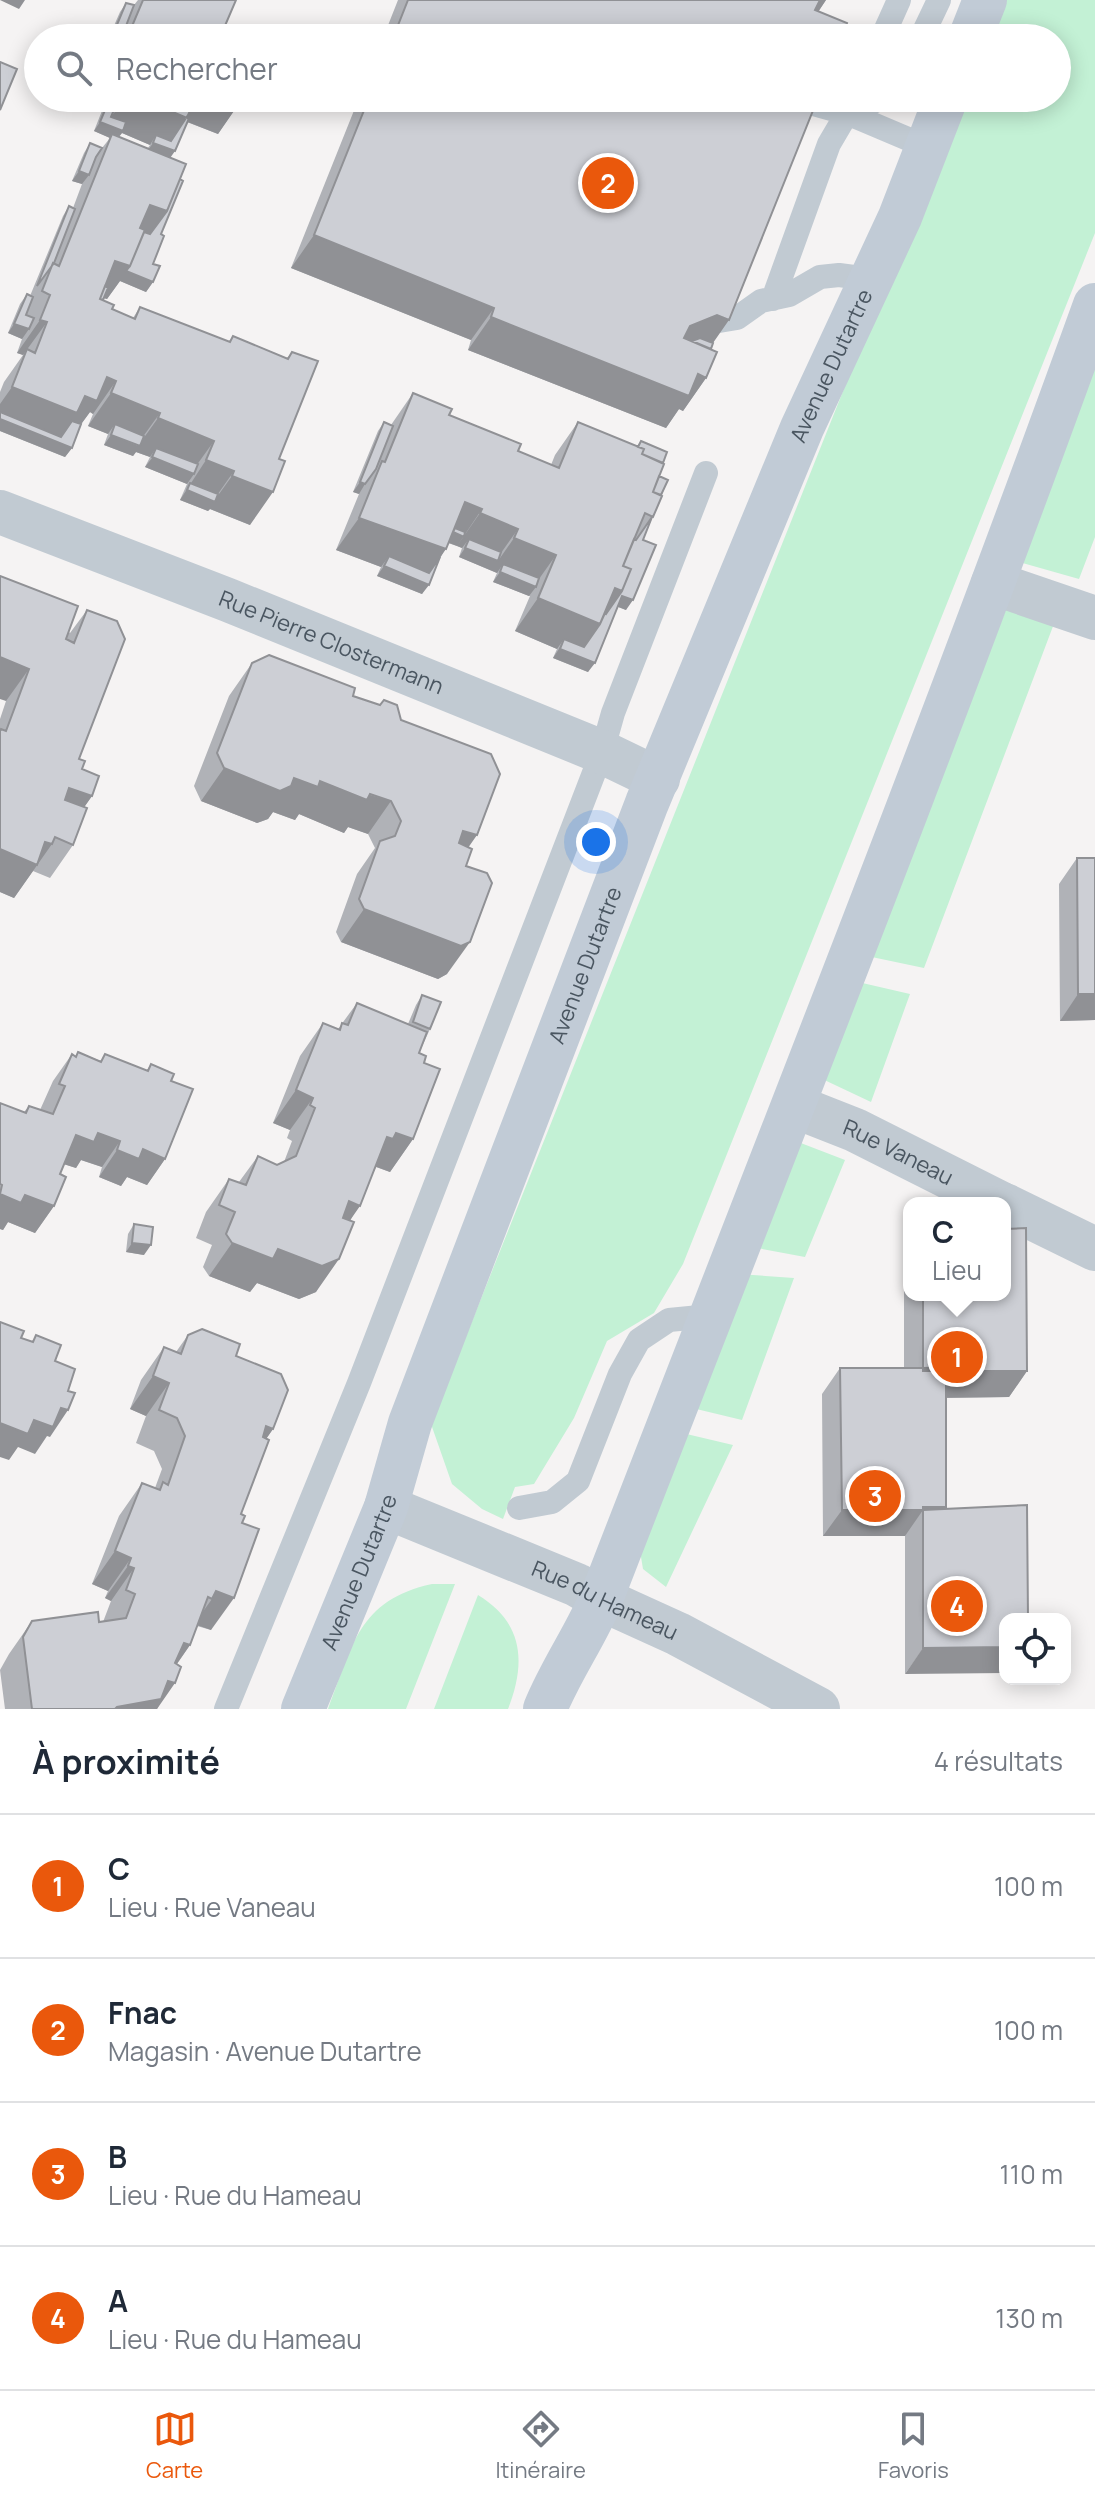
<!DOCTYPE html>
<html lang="fr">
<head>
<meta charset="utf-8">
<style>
	body { margin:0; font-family:Manrope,sans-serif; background:#f6f6f7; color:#1f2937 }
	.controls { position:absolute; right:24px; bottom:24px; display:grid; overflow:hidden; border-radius:16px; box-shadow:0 4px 20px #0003 }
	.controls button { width:72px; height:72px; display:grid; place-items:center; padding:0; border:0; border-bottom:2px solid #e0e1e3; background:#fff; color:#1f2937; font:40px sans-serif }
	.you { position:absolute; left:596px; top:842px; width:28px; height:28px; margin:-20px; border:6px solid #fff; border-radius:50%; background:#1a73e8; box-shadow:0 0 0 12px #1a73e833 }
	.badge { display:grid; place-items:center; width:52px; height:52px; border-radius:50%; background:#ea580c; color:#fff; font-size:26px; font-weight:700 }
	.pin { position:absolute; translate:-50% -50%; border:4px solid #fff; box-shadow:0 2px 8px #0006 }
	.popup { position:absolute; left:903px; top:1197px; width:108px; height:104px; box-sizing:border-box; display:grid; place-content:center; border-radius:16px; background:#fff; filter:drop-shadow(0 2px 6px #0005); font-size:26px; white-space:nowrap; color:#747a83 }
	.popup b { font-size:30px; color:#1f2937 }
	.popup::after { content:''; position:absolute; left:50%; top:100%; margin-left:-16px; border:16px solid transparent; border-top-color:#fff }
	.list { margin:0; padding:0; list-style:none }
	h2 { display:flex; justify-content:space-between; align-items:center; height:104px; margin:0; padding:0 32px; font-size:34px }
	h2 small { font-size:26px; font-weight:400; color:#747a83 }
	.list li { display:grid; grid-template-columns:52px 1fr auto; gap:24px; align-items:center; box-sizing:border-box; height:144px; padding:0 32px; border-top:2px solid #e0e1e3 }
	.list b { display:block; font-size:30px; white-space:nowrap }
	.list p { margin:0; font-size:26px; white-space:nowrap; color:#747a83 }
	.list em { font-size:26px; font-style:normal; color:#747a83 }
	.icon { flex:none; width:44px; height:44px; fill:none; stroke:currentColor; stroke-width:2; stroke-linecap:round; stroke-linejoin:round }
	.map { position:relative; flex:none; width:1095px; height:1709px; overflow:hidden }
	.search { position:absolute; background:#fff; box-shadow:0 4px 20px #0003; left:24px; right:24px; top:24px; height:88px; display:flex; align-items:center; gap:20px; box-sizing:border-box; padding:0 28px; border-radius:44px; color:#747a83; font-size:30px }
	.sheet { height:680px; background:#fff }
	nav { display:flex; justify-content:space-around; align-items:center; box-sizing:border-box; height:112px; border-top:2px solid #e0e1e3; background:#fff; font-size:22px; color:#747a83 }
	nav a { display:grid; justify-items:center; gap:4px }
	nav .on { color:#ea580c }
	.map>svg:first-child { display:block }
	.green { fill:#c3f1d5 }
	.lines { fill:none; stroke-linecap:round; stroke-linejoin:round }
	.service { stroke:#c1cad2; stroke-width:24 }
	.minor { stroke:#c1cad2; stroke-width:44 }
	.secondary { stroke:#c1cbd6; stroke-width:44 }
	.wall { fill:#b0b2b7; fill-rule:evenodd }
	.shaded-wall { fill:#909195 }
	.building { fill:#cdcfd5; stroke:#909195; stroke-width:2 }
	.labels { text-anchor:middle; stroke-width:6; stroke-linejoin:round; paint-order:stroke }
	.street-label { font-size:22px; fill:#4a5661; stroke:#fff }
</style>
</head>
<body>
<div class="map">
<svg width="1095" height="1709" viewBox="0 0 1095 1709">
	<rect width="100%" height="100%" fill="#f5f3f3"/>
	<path class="green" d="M999,0H1095V233L683,1264L654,1313L607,1341L574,1418L534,1484L515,1487L503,1519L482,1509L452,1484L431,1424L960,98H1057V38H984Z
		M1095,355V537L1079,579L1019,562Z
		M1009,602L1055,621L924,968L867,956Z
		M858,982L910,994L871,1102L818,1077Z
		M793,1140L845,1160L805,1257L752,1247Z
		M738,1274L794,1278L742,1420L688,1407Z
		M678,1432L733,1445L666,1587L643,1569L637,1533Z
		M432,1584H455L406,1709H328C352,1647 358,1600 432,1584Z
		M478,1595C524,1623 526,1663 508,1709H434Z"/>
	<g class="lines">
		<path class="service" d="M882,38L899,0
			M921,38L939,0
			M806,102L849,114L927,147
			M849,114L881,98
			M773,299L829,144L856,98
			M719,321L737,318L761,301L789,295L820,277L839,275L869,279
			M519,1508L552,1502L578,1481L620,1374L639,1340L669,1320L710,1316
			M226,1709L359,1383L602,752L613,713L706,473"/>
		<g class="minor">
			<path id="s1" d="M0,512L228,600L602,752L658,779"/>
			<path d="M993,583L1095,618"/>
			<path id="s2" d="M794,1106L855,1130L1000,1203"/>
			<path d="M1005,1205L1095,1249"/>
			<path id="s3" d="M386,1507L577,1585L601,1599L678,1634L818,1709"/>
		</g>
		<g class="secondary">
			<path d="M970,38L985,0"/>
			<path id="s4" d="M303,1709L386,1507L410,1423L647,803L802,428L900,217L946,98"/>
			<path d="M545,1709C561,1669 587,1634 603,1594C769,1165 939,738 1095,305"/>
		</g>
	</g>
	<path class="wall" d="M138,0H236L224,28L248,38H112L109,37L120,12L126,3L134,5Z
		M398,0H826L818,12L842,38H383Z
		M107,98H242L218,134L187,122L170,157L180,179L161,234L153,264V282L146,292L120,281L107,299L103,298V300L112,309L133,318L140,307L229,342L233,336L287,358L292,352L250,525L210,509L208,511L180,500L187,484L145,467L150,457L136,452L133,456L104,445L108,434L88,426L93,414L90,412L81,424L72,448L65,457L0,431V392L4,382L23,355L17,353L22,339L8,333L20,304L27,294L30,296L63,216L69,206L73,208L82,184L72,181L84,153L90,143L102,148L110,138L94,131ZM122,133L150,145L148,148L119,137Z
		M359,98H818L713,343L711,349L706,378L683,411L679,409L666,428L468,350L471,340L291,268Z
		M413,393L449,415L518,451L551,465L555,455L578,422L637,446L641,441L663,463L659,476L668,480L643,540L626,610L618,607L588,672L553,658L557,649L515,631L530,596H529L493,582L497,573L459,557L462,548L457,546L448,543L422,594L377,576L381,567L336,550L359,494L353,492L378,431L384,422L391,425Z
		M0,576L70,633L87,610L79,759L92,796L84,807L73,845L50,878L33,871L14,898L0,892V719L6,701Z
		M252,663L353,696L401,720L469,847L447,974L438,979L341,942L336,932L357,874L375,848L368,834L348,827L344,833L299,814L295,820L273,812L268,819L257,823L201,801L194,786L229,696Z
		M1077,858L1095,1020L1060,1021L1059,884Z
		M422,995L430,1029L419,1053L424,1063L413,1139L390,1172L376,1167L316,1292L299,1299L257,1283L250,1292L209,1276L203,1267L212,1245L196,1238L206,1212L229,1179L239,1182L258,1156L277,1165L284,1162L292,1141L287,1138L290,1130L273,1123L300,1056L323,1023L338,1029L357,1003L408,1024L416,1005Z
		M78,1052L101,1061L147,1070L151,1064L171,1081L165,1159L147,1185L127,1177L121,1186L99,1177L102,1167L81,1160L76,1168L64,1164L60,1174L54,1206L35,1233L8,1222L3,1230L0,1229V1103L24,1112L29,1106L40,1110L53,1081L72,1054L75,1056Z
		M134,1224L144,1255L126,1252L128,1234Z
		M909,1250V1295H1005L1027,1371L1009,1397L946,1398L945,1509L1027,1505L905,1674V1536H823L822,1394L840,1368H904V1257Z
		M188,1335L236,1356L273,1429L266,1439L241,1514L242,1523L211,1630L197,1626L190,1645L177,1664L157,1709H5L0,1670L9,1654L32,1621L103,1622L111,1601L105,1598L108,1591L92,1584L119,1516L142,1483L155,1488L162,1469L154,1451L136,1443L146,1416L130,1409L141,1380L164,1347L176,1352Z"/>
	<path class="shaded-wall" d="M0,0H25L19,9Z
		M815,0H826L816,15Z
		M125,98H233L241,101L218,134L185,121L175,151L168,161L146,153L153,143L156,135L150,145L122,133L116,140L112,134L110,138L94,131L100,122L106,124Z
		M79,171L89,175L82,184L72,181Z
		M150,205L167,211L144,244L134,228Z
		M314,235L494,308L471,340L291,268Z
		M115,261L130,266L153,282L146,292L120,281L107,299L95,295Z
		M717,315L729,320L706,353L669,358L690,326Z
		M491,317L668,361L706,378L683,411L679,409L666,428L468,350Z
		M40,320L47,322L23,355L17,353Z
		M14,324L29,329L22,339L8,333Z
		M107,377L116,381L93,414L90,412L74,434L72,448L65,457L0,431V404L12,387L85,396Z
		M111,393L160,413L137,445L115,424L108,434L88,426Z
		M158,418L214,441L191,473L194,474L187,484L145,467L152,458L156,448L150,457L136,452L133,456L104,445L111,435L138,446Z
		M206,460L234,471L213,501H214L232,476L273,492L250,525L210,509L208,511L180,500Z
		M360,482L365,484L359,494L353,492Z
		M465,502L482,509L457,546L444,541Z
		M480,513L518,529L496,560L498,561L514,538L556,555L534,586L536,587L529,596L493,582L500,572L503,564L497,573L459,557L465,548L469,539L462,548L457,546Z
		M359,518L446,549L423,582L429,585L422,594L377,576L384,566L389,556L381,567L336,550Z
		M615,588L622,591L599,623Z
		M622,596L633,600L626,610L616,606Z
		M538,598L600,624L595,663L588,672L553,658L559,649L564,639L557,649L515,631Z
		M0,657L29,669L6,701L0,699Z
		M224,768L320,781L391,801L368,834L348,827L344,833L299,814L295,820L273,812L268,819L257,823L201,801Z
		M69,788L92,796L69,829L49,822Z
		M463,831L477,835L454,868L447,854Z
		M45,842L52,844L14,898L0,892V849Z
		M364,909L470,942L447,974L438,979L341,942Z
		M1078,994H1095V1020L1060,1021Z
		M296,1090L313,1098L290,1130L273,1123Z
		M98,1133L120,1141L102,1167L81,1160L76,1168L57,1162L76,1135Z
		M396,1133L413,1139L390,1172L374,1166L387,1137Z
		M143,1149L165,1159L147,1185L127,1177L121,1186L99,1177L117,1150Z
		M0,1194L25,1195L54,1206L35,1233L8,1222L3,1230L0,1229Z
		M349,1201L360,1206L337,1239L332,1224Z
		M132,1243L151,1245L144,1255L126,1252Z
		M232,1243L278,1249L339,1259L316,1292L299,1299L257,1283L250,1292L209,1276Z
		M946,1367L932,1388H917L923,1368Z
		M946,1371H1027L1009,1397L928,1398Z
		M153,1376L169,1383L146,1416L130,1409Z
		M61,1408L68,1410L50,1437L47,1436L35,1454L18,1447L9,1460L0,1457V1423L34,1420Z
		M266,1426L273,1429L250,1462Z
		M923,1507H946L927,1533L923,1510L905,1536H823L842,1510Z
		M115,1551L131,1558L108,1591L92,1584Z
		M128,1566L134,1568L111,1601L105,1598Z
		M216,1591L234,1598L211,1630L194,1624L212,1599Z
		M184,1643L190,1645L167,1678Z
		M1005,1647V1673L905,1674L923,1648Z
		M168,1681L175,1683L157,1709H115L117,1707Z"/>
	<path class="building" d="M143,0H236L224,28L248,38H127Z
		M408,0H820L815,10L847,23L842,38H393Z
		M126,3L134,5L124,31L116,27Z
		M0,62L17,69L0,110Z
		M110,98H119L111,117L126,122L123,131L100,122Z
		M139,98H195L187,118Z
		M369,98H818L729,320L717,315L690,326L684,338L717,352L706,378L698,374L689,396L491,317L494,308L314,235Z
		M188,115L190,116L175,151L153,143L156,135L171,141Z
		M112,134L186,164L167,211L150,205L140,228L145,230L130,266L115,261L100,299L114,305L112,309L135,319L140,307L230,342L233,336L288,359L292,352L318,361L279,459L285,461L273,492L232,476L234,471L206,460L214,441L158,418L160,413L111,393L116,381L107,377L97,401L85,396L77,413L12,387L27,349L35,353L47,322L40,320L50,295L42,291L53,263L59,266Z
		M90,143L102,148L96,157L89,175L79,171Z
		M180,179L183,181L161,234L164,236L153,264L160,266L153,282L126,271L130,266L144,232L150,234L167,211Z
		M69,206L75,209L54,263L37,286Z
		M105,286L108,288L103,300L100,299Z
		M27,294L33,297L26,315L34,318L29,329L14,324Z
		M700,338L713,343L711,349L692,341Z
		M413,393L452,409L449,415L521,444L518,451L559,468L578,422L644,449L642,454L664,464L653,492L662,496L653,517L645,513L623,566L631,569L622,591L615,588L600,624L538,598L556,555L514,538L518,529L480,513L482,509L465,502L446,549L359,518L382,461L385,462Z
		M0,412L61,437L72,421L81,424L72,448L0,419Z
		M384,422L393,426L376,469L365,484L360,482Z
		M115,424L144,436L140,446L111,435Z
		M641,441L667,452L663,463L642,454L644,449L638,447Z
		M156,448L198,464L194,474L152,457Z
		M659,476L668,480L661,495L653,492Z
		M190,483L218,494L215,502L187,490Z
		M652,517L643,540L656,545L633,600L622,596L595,663L560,649L564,639L584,647L600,624L605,613L606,614L622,591L631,569L623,566L634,539L636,540Z
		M455,528L465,532L464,537L453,532Z
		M469,539L501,552L498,561L465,548Z
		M389,556L429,573L440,557L429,585L384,566Z
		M503,564L539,578L536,587L500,572Z
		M0,576L78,606L66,639L74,643L87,610L117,621L125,639L79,759L85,761L82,769L99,776L92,796L69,788L65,800L87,808L73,845L55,837L52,844L45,842L37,865L0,849V731L1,729L6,731L29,669L0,657Z
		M269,655L355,688L353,696L380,705L384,700L397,705L401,720L491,754L500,774L477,835L463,831L459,843L472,849L466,866L487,873L492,883L470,942L461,946L364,909L359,899L380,841L395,836L401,821L391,801L370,794L367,800L320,781L318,787L294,778L291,786L280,791L224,768L217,753L252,663Z
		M1077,858H1095V994H1078Z
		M422,995L441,1002L430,1029L413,1022Z
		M357,1003L427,1032L419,1053L426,1056L424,1063L440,1069L413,1139L396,1133L393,1139L387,1137L360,1206L349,1201L343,1218L354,1222L339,1259L322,1266L278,1249L273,1259L232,1243L226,1234L235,1212L219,1205L229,1179L246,1185L258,1156L277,1165L296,1156L315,1108L310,1105L313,1098L296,1090L323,1023L340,1030L342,1023L348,1025Z
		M78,1052L101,1062L105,1054L148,1071L151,1064L174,1074L171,1081L193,1089L165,1159L143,1149L139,1159L117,1150L120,1141L98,1133L94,1142L76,1135L60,1174L66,1177L54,1206L25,1195L21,1203L0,1194L2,1185L0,1184V1103L26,1113L29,1106L53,1114L65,1086L59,1084L72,1054L76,1057Z
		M134,1224L153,1227L151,1245L132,1243Z
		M1026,1228L1027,1371H946V1367L923,1368V1295H1005V1229Z
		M0,1322L24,1331L21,1338L33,1342L36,1335L61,1345L55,1361L75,1369L68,1391L75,1393L68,1410L61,1408L53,1427L34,1420L28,1434L0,1423Z
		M202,1329L240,1344L236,1356L281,1374L288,1390L273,1429L266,1426L263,1437L269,1440L241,1514L245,1516L242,1523L259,1529L234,1598L216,1591L212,1599L208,1597L190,1645L184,1643L175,1663L181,1667L175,1683L168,1681L161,1699L117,1707L115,1709H32L23,1637L32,1621L98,1612L99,1622L126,1618L135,1594L126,1590L134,1568L128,1566L131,1558L115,1551L142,1483L160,1490L163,1482L168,1485L185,1436L177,1418L159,1410L169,1383L153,1376L164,1347L181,1354L188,1335Z
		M840,1368H923V1371H946V1507H923V1510H842Z
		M1027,1505L1028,1619H1005V1647L923,1648V1510Z"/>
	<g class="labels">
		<g class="street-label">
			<text dy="8" stroke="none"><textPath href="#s4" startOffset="1444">Avenue Dutartre</textPath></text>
			<text dy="8" stroke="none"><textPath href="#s1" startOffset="356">Rue Pierre Clostermann</textPath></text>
			<text dy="8" stroke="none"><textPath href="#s4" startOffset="796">Avenue Dutartre</textPath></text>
			<text dy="8" stroke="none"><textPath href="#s2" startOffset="114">Rue Vaneau</textPath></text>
			<text dy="8" stroke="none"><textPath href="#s4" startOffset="148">Avenue Dutartre</textPath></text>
			<text dy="8" stroke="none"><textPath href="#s3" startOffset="238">Rue du Hameau</textPath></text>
		</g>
	</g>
</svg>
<div class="controls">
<button><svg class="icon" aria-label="locate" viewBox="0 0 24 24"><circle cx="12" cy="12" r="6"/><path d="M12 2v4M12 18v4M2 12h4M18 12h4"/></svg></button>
</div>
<div class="you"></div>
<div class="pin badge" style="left:957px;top:1357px">1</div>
<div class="popup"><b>C</b>Lieu</div>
<div class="pin badge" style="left:608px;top:183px">2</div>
<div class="pin badge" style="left:875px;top:1496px">3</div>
<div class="pin badge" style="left:957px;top:1606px">4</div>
<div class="search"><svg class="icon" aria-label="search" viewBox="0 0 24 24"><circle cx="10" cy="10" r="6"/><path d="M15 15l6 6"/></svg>Rechercher</div>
</div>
<section class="sheet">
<h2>À proximité<small>4 résultats</small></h2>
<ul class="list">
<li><span class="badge">1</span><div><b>C</b><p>Lieu · Rue Vaneau</p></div><em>100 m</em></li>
<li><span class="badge">2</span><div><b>Fnac</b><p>Magasin · Avenue Dutartre</p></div><em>100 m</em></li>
<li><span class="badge">3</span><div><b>B</b><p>Lieu · Rue du Hameau</p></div><em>110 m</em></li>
<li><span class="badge">4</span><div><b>A</b><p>Lieu · Rue du Hameau</p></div><em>130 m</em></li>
</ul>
</section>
<nav>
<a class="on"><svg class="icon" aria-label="map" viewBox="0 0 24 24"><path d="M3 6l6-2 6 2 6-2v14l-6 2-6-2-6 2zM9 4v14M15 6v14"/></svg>Carte</a>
<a><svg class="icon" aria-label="directions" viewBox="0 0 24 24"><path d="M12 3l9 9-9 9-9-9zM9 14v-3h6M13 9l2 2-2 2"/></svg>Itinéraire</a>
<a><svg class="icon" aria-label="saved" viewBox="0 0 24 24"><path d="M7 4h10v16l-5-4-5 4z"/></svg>Favoris</a>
</nav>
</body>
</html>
